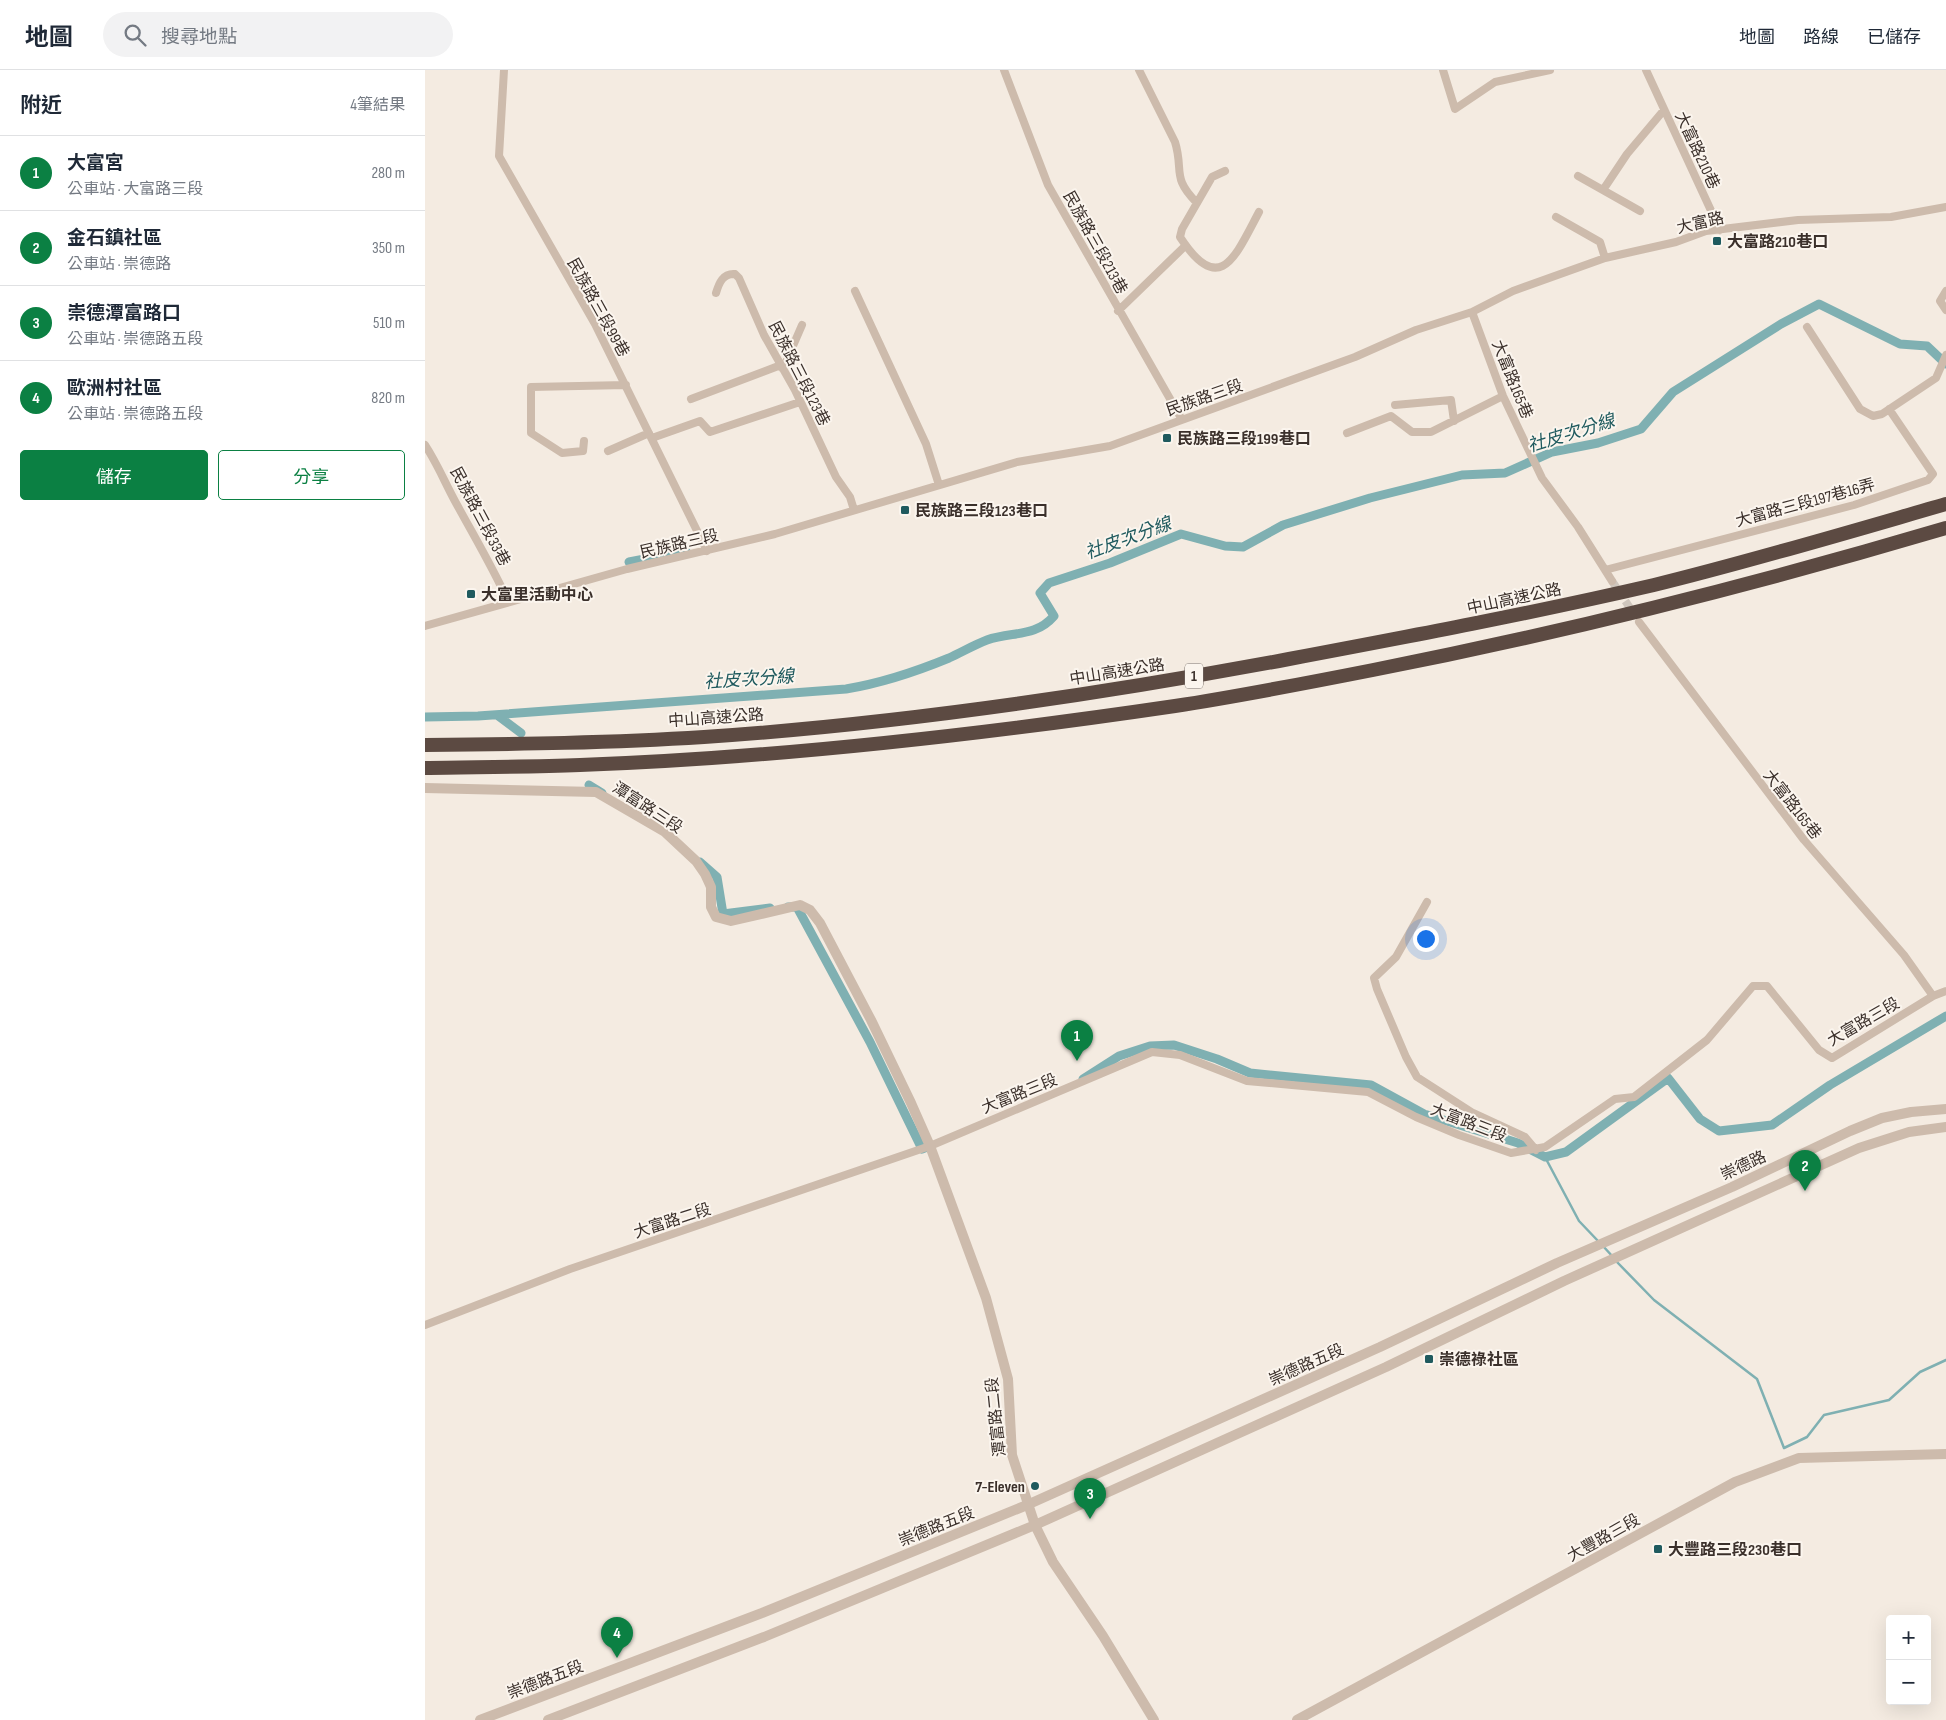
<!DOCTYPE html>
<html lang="zh-TW">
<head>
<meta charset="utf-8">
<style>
	body { margin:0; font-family:"Sofia Sans Condensed","Noto Sans TC",sans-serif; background:#f2f2f3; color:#1f2937 }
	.controls { position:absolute; right:15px; bottom:15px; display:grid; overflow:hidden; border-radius:5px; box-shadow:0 5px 20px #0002 }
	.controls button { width:45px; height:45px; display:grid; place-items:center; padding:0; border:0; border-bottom:1px solid #e0e1e3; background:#fff; color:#1f2937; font:25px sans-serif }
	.you { position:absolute; left:1000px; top:868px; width:18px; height:18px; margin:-12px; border:4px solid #fff; border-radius:50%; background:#1a73e8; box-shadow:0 0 0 8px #1a73e833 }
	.badge { display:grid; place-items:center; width:32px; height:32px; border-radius:50%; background:#0b8043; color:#fff; font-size:16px; font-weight:700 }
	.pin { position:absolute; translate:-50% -41px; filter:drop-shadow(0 1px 2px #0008) }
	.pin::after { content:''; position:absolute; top:26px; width:18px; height:15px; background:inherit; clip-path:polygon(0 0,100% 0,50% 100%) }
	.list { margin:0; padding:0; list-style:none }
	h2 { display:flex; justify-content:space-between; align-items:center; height:65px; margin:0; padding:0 20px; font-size:21px }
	h2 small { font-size:16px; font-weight:400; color:#747a83 }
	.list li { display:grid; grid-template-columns:32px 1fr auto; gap:15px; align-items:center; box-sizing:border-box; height:75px; padding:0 20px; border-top:1px solid #e0e1e3 }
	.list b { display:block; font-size:19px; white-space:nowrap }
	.list p { margin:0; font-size:16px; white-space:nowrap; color:#747a83 }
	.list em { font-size:16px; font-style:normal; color:#747a83 }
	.actions { display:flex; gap:10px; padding:15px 20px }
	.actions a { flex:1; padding:11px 0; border:1px solid #0b8043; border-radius:5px; text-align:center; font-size:18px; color:#0b8043 }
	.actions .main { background:#0b8043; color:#fff }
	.icon { flex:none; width:28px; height:28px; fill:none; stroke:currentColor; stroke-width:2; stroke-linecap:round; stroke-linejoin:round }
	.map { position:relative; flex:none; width:1521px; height:1650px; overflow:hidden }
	header { display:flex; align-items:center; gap:30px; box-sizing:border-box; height:70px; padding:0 25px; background:#fff; border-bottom:1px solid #e0e1e3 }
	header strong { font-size:24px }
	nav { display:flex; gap:28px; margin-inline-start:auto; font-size:18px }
	.search { width:350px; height:45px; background:#f2f2f3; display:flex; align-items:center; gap:12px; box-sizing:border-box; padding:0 18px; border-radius:28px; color:#747a83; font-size:19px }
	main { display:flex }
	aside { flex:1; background:#fff }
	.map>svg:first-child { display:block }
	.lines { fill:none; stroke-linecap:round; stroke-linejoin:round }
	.stream { stroke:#7fb0b2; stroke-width:2.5 }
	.canal { stroke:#7fb0b2; stroke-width:9 }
	.minor-tunnel { stroke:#cfc6bd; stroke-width:8; stroke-dasharray:8 4; stroke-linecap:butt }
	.minor { stroke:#cdbbac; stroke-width:8 }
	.tertiary { stroke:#cdbbac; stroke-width:10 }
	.motorway { stroke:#5c4a42; stroke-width:14 }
	.poi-dot { fill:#1f5a5e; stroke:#fbf5ee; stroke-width:2 }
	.labels { text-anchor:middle; stroke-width:4; stroke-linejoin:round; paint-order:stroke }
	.shield { fill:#fbf5ee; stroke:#756b66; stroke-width:1 }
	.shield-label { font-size:15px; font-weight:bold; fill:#3b302b }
	.street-label { font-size:16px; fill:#3b302b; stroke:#fbf5ee }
	.poi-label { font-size:16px; font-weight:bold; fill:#3b302b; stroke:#fbf5ee; text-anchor:start }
	.water-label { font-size:18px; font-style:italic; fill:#1f5a5e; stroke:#fbf5ee }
</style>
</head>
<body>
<header>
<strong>地圖</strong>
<div class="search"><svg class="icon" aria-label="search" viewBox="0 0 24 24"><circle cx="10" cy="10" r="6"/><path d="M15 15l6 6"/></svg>搜尋地點</div>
<nav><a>地圖</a><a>路線</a><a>已儲存</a></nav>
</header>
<main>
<aside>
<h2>附近<small>4筆結果</small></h2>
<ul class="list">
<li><span class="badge">1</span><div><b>大富宮</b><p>公車站 · 大富路三段</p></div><em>280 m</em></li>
<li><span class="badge">2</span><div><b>金石鎮社區</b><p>公車站 · 崇德路</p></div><em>350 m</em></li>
<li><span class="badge">3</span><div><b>崇德潭富路口</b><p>公車站 · 崇德路五段</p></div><em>510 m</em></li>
<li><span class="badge">4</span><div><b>歐洲村社區</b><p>公車站 · 崇德路五段</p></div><em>820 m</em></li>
</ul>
<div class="actions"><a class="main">儲存</a><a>分享</a></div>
</aside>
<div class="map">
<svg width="1521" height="1650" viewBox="0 0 1521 1650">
	<rect width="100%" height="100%" fill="#f4ebe1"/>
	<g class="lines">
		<path class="stream" d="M1120,1087L1154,1151L1174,1172
			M1178,1176L1188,1187
			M1191,1191L1229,1230L1332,1309L1359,1378L1382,1367L1399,1345L1464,1330L1495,1302L1521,1290"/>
		<path class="canal" d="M204,492L261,481
			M72,645L96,663
			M0,647L53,646L421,619C457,613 490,602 524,588C537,582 549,575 562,570C587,561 610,568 629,546L615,523L624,513L685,493L756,464L800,476L818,477L858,455L945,428L1037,405L1080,403L1127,382L1173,373L1216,359L1248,322L1356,254L1394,234L1475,274L1502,276L1521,294
			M164,715L177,723
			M275,792L292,807L298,844L345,838
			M363,837H372L445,972L497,1079L502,1077
			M658,1009L694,986L725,976L749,975L792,989L825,1003L946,1015L999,1044L1093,1073L1120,1087L1141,1082L1243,1008L1275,1049L1294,1061L1347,1055L1405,1015L1521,946"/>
		<path class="minor-tunnel" d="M1187,511L1209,544"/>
		<path class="minor" d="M79,0L74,86L170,254L282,481
			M579,0L623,115L756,348
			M714,0L750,72C759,101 746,107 772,133
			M1018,0L1030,39L1070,12L1125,0
			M1221,0L1295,160
			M800,101L787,107L757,159L755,167C795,229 811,185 834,142
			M1153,106L1215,141
			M1178,120L1202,84L1239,40
			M1131,147L1175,172L1180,188
			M430,221L501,374L514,415
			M1521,221L1515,231L1521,240
			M291,223C294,213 298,203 310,204L314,208L339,265L370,320L411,407L425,427L429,440
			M693,241L760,176
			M1047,242L1078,326L1117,408L1153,457L1187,511
			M1382,257L1435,339L1448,346L1457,344L1511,308L1521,285
			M358,299L377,255
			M266,329L356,295
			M970,335L1026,330L1029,351
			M922,363L966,346L987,362H1006L1078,326
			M227,368L275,351L285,362L375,332
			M159,371L158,381L137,383L106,363V317L201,315
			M0,375C13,395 20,413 31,433C49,466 68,498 83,531
			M183,381L224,363
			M1180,500L1429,435L1503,410L1508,404L1464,339
			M1214,552L1379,770L1479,885L1508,926
			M0,556L202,499L350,464L592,392L685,376L930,287L991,260L1047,242L1088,221L1180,188L1251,172L1281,161L1373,150L1466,147L1521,137
			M1002,832L971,887L949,908L952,919L981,987L992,1007L1048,1043L1100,1067L1111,1080
			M0,1255L145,1199L505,1076L727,982L755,985L822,1011L943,1022L991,1047L1034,1065L1086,1083L1120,1077L1190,1029L1209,1027L1282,970L1328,916H1342L1394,980L1407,988L1508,926L1521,921"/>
		<path class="tertiary" d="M0,718L171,722L240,762L271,791L280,804L286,817V837L291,847L306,851L375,835L385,840L395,853L446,950L486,1033L505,1076L561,1228L583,1309L587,1385L610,1455L628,1492L678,1566L729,1650
			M55,1650L337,1543L602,1435L955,1277L1132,1193L1307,1117L1425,1061L1457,1048L1486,1042L1521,1039
			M123,1650L339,1567L610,1455L961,1297L1139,1211L1434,1078L1484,1062L1521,1057
			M872,1650L1310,1412L1374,1388L1521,1384"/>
		<path class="motorway" d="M0,675C93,674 186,673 279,667C475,654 671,625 864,589C986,566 1108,543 1229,515C1327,491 1424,462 1521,434
			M0,698C52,697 104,697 155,695C354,688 553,665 750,636C816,626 882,613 948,600C1142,562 1332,514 1521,458"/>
	</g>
	<g class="poi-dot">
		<rect x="1287" y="166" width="10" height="10" rx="2.5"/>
		<rect x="737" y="363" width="10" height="10" rx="2.5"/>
		<rect x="475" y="435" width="10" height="10" rx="2.5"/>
		<rect x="41" y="519" width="10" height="10" rx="2.5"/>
		<rect x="999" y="1284" width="10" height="10" rx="2.5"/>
		<circle cx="610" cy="1416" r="5"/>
		<rect x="1228" y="1474" width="10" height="10" rx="2.5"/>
	</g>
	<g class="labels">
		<rect class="shield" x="760" y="593.5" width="18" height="25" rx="4"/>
		<g class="shield-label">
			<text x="769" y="611">1</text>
		</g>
		<g class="street-label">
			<text transform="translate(1273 80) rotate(65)" y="6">大富路210巷</text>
			<text transform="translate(1275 152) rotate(-13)" y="6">大富路</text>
			<text transform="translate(671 172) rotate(61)" y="6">民族路三段213巷</text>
			<text transform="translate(174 237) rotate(61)" y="6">民族路三段99巷</text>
			<text transform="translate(375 303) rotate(63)" y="6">民族路三段123巷</text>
			<text transform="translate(1088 309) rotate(68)" y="6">大富路165巷</text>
			<text transform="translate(779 327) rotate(-19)" y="6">民族路三段</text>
			<text transform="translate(1380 432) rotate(-15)" y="6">大富路三段197巷16弄</text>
			<text transform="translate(56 446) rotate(62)" y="6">民族路三段33巷</text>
			<text transform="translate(254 473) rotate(-13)" y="6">民族路三段</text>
			<text transform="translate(1089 528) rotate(-12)" y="6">中山高速公路</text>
			<text transform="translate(692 601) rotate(-9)" y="6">中山高速公路</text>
			<text transform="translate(291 647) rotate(-4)" y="6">中山高速公路</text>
			<text transform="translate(1368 734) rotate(52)" y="6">大富路165巷</text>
			<text transform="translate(223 737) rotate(33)" y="6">潭富路三段</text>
			<text transform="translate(1438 951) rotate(-30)" y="6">大富路三段</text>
			<text transform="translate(594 1023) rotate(-22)" y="6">大富路三段</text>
			<text transform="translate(1044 1052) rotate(21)" y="6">大富路三段</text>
			<text transform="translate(1318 1095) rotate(-25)" y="6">崇德路</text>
			<text transform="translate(247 1150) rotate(-18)" y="6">大富路二段</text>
			<text transform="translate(881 1294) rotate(-24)" y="6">崇德路五段</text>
			<text transform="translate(570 1347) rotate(-96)" y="6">潭富路二段</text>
			<text transform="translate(511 1456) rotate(-22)" y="6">崇德路五段</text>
			<text transform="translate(1178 1467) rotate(-29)" y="6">大豐路三段</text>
			<text transform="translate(120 1609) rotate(-21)" y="6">崇德路五段</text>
		</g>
		<g class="poi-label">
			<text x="1302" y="177">大富路210巷口</text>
			<text x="752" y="374">民族路三段199巷口</text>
			<text x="490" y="446">民族路三段123巷口</text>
			<text x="56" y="530">大富里活動中心</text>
			<text x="1014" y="1295">崇德祿社區</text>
			<text x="600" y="1422" text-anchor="end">7-Eleven</text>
			<text x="1243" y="1485">大豐路三段230巷口</text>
		</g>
		<g class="water-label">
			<text transform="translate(1146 363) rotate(-17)" y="6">社皮次分線</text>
			<text transform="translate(703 468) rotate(-20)" y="6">社皮次分線</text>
			<text transform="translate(324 609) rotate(-4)" y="6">社皮次分線</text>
		</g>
	</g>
</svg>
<div class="controls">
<button>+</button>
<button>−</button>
</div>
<div class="you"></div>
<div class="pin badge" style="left:652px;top:991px">1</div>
<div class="pin badge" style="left:1380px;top:1121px">2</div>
<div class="pin badge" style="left:665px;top:1449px">3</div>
<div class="pin badge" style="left:192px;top:1588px">4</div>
</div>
</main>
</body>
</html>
